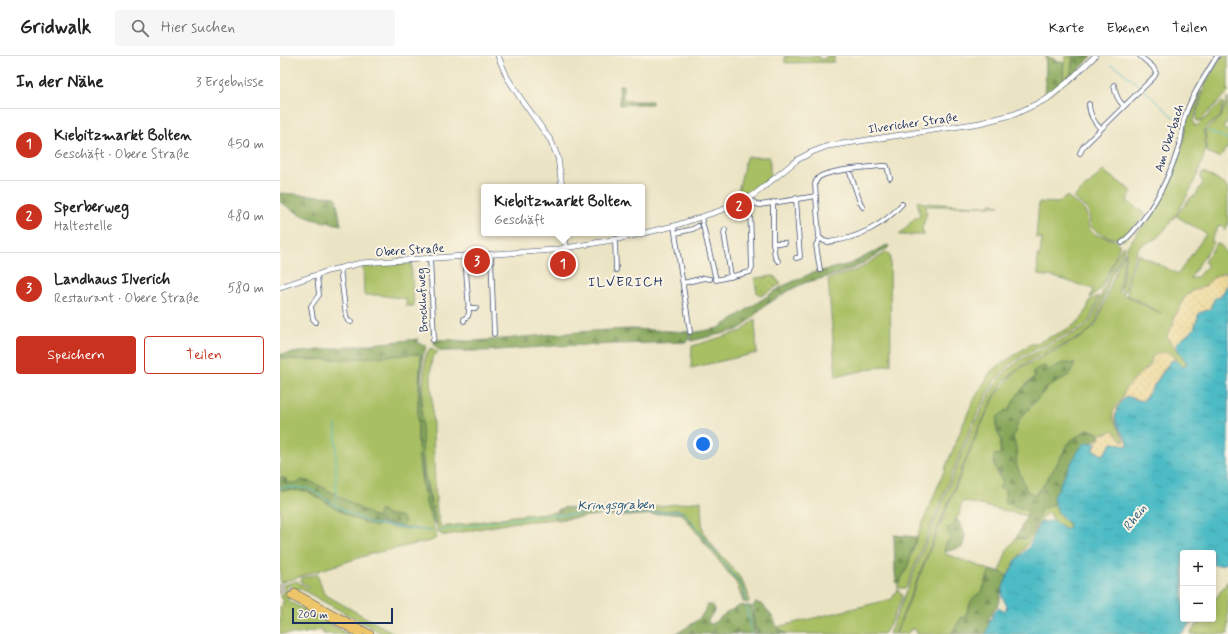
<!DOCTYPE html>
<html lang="de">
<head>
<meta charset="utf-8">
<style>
	body { margin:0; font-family:Mynerve,sans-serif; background:#f6f6f6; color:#222 }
	.controls { position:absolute; right:12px; bottom:12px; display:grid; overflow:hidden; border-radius:4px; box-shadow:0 2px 6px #0003 }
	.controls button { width:36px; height:36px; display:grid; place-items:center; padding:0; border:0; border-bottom:1px solid #e0e0e0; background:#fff; color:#222; font:20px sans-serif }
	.scale { position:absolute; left:12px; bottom:10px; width:101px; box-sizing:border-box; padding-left:4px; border:2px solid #1b2f5e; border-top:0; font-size:11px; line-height:14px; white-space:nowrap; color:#1b2f5e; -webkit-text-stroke:3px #fcf5e5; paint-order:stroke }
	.you { position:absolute; left:423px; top:388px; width:14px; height:14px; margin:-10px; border:3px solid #fff; border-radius:50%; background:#1a73e8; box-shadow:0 0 0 6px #1a73e833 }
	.badge { display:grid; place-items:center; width:26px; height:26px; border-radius:50%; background:#c8321e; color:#fff; font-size:13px; font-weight:700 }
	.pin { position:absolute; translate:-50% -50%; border:2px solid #fff; box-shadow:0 1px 4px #0006 }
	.popup { position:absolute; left:201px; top:128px; width:164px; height:52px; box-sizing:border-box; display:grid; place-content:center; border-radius:4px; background:#fff; filter:drop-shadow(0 1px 3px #0005); font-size:13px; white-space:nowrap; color:#767676 }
	.popup b { font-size:15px; color:#222 }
	.popup::after { content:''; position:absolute; left:50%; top:100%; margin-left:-8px; border:8px solid transparent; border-top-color:#fff }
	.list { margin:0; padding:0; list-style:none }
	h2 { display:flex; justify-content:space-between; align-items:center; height:52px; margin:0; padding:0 16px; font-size:17px }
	h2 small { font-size:13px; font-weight:400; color:#767676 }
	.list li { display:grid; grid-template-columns:26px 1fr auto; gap:12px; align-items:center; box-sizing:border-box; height:72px; padding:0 16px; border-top:1px solid #e0e0e0 }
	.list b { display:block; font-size:15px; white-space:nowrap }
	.list p { margin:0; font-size:13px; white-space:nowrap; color:#767676 }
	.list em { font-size:13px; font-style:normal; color:#767676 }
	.actions { display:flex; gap:8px; padding:12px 16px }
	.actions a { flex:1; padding:9px 0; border:1px solid #c8321e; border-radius:4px; text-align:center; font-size:14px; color:#c8321e }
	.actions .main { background:#c8321e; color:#fff }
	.icon { flex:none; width:22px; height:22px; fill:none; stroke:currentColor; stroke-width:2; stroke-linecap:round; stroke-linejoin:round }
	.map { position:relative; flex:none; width:948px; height:578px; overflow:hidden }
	header { display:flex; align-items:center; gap:24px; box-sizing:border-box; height:56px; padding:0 20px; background:#fff; border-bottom:1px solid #e0e0e0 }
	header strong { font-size:19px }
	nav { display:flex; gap:22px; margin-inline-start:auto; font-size:14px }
	.search { width:280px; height:36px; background:#f6f6f6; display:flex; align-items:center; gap:10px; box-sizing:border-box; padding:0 14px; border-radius:4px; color:#767676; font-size:15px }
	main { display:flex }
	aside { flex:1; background:#fff }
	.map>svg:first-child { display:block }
	.grass { fill:#a9bf63; stroke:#627760 }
	.forest { fill:url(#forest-firs); stroke:#506a5c }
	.sand { fill:url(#sand-dots); stroke:#84847e }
	.park { fill:url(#park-dots); stroke:#627760 }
	.water { fill:url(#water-ripples); stroke:#347592 }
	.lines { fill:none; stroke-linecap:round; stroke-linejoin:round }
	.stream { stroke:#4dbbc5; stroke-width:1 }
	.motorway-tunnel { stroke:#c1c0b0; stroke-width:7; stroke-dasharray:7 3.5; stroke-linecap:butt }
	.minor-casing { stroke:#3a4a6d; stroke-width:5.5 }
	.tertiary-casing { stroke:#3a4a6d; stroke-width:6 }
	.motorway-casing { stroke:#3a4a6d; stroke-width:8 }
	.minor { stroke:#fff; stroke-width:4 }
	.tertiary { stroke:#fff; stroke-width:5 }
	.motorway { stroke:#eec569; stroke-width:7 }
	.labels { text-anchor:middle; stroke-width:4; stroke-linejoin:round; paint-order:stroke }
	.street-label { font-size:12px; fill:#1b2f5e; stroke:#fcf5e5 }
	.water-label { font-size:13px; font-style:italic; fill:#2a597d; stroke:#fcf5e5 }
	.quarter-label { font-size:14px; letter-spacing:1px; fill:#1b2f5e; stroke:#fcf5e5 }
</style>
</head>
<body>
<header>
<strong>Gridwalk</strong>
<div class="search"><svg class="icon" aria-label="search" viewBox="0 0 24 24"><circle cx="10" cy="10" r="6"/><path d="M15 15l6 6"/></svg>Hier suchen</div>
<nav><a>Karte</a><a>Ebenen</a><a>Teilen</a></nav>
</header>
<main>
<aside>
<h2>In der Nähe<small>3 Ergebnisse</small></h2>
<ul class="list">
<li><span class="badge">1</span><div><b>Kiebitzmarkt Bolten</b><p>Geschäft · Obere Straße</p></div><em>450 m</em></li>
<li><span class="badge">2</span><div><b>Sperberweg</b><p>Haltestelle</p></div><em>480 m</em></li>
<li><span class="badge">3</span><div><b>Landhaus Ilverich</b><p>Restaurant · Obere Straße</p></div><em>580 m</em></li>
</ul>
<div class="actions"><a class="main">Speichern</a><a>Teilen</a></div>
</aside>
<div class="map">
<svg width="948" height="578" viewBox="0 0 948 578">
	<defs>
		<pattern id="forest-firs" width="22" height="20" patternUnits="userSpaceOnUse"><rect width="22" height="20" fill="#86a659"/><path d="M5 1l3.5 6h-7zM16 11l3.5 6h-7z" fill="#6d884d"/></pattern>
		<pattern id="sand-dots" width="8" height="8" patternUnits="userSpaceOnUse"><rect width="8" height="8" fill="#eeda9e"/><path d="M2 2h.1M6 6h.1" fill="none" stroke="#ccbb8a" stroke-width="1.8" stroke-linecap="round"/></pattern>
		<pattern id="park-dots" width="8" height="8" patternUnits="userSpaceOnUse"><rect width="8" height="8" fill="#a9bf63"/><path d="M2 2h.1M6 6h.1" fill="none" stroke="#899c55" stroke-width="1.8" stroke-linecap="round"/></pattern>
		<pattern id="water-ripples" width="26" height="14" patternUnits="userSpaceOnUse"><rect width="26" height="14" fill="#4dbbc5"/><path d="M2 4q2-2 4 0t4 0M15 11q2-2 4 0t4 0" fill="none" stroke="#3f98a3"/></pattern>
	</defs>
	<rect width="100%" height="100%" fill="#fcf5e5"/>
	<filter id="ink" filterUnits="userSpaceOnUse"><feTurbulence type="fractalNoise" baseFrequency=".025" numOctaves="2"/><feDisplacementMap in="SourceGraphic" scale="8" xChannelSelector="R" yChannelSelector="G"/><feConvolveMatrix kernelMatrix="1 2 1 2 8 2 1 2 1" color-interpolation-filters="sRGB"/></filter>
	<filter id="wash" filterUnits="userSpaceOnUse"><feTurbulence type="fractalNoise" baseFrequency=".012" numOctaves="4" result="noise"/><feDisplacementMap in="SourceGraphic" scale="16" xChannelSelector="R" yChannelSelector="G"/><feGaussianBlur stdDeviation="0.9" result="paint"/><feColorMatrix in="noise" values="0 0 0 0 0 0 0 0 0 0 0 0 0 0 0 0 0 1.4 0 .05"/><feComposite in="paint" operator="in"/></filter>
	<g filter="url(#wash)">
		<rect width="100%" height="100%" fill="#ebe4c4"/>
		<path class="grass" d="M505,0H539V3H546V0H554V6L505,7Z
			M785,0H793L790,23L769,39L765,38C772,34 779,30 784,23L783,16Z
			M942,0H948V36L920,65H917L916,61L926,26Z
			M920,35H922L913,65L915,70L918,69L941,47L943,46L944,47L940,61L926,71L924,74C924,81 927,88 925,95C919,122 898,160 880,179C874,186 865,186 858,192L847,222L846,234L843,237L841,233L847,191L880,146L899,101L903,88L907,63Z
			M948,42V65L943,72L948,75V93L946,92L940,102L927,96L925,75L927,73L941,61Z
			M466,101H490V122L476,132L456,144Z
			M823,115L852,135L847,145L865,158L844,184C835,183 816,179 811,170C809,166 810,159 808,154L793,142L806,130H807Z
			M922,116L926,117L947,130V133H948V170L944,175L945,171L939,169L931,185L934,186L910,222H916L928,209L924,206L937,187C948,192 948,205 948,217H944L933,222L925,230L914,234L904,242L900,252L894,261V269L889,275L892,288L904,301L907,309L905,311C900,311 895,306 894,301L871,307C867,314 865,313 860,318C844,331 836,351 838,371C838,375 843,381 846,385H842L833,374L829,377L821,378L819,383L818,377L808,373L789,386L777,408L762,431L755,439L747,435L736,408L737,396L733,381L739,364L767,332L790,318L783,307L767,315L753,316L755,321L746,328L729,355L717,361V375L721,384L720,391L721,398L716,417L723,426L725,434L749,455L747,460L683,445L680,453L679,460L676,462L670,484L667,485L664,495L666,498L710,514L702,536C688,542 691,551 684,562L682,561L671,578H637L636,574L631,573L627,578H616L699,373L716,339L732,319L742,311L802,281L813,272L818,264L838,209L845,195L839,236L881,258V257L847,239L849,221L858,198L898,218L926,178L896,160L911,141L915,140L923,127L920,122Z
			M787,140C792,147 802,149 806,157C809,164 806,171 813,177C821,182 833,181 839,188V192L821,233L810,242L813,233L774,221L758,219L757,199H760L762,182H756L759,146L778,147Z
			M637,145L644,147L675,149L707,150L712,146L714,149L720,150H646C646,153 647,157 646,160C645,168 639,170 645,179H619L635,162L640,160Z
			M843,190L844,193L831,220L816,265L811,273L802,280L753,303L740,311L725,324L715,339L697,375L615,578H609L692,373L714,330L725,316L740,304L803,273L809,268L813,261L835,203Z
			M607,196L610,199L611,308L556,321L548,223L577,214Z
			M131,206L134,250H126V243L98,239H84L83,210Z
			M818,240L819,241L809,265L804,270L742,300L732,307L714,325L691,370L627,529L625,532H619L617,531L627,512L637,481L692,347L711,315L751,288H755C768,281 790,274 800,264C806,259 807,251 810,244Z
			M475,263L477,297L411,312L412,290L462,275Z
			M151,292L158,296L152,302L151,312L155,432L157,457L161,471L205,465L233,460L276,456L275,457V463L231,467L166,479H162L158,476L145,420L142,395L141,354L145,304L147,296Z
			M2,298L1,302L138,298L141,299C138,342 135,385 142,428C145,446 152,462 156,479L155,483L151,485L94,497L0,527V431L28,433L96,469L148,475H153L95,467L29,432L0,430V299Z
			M421,445C422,455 421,467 424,476C434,498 470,521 469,546L468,547L463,546L457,528L406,463L401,458L393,457L347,460L320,459L321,456L342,459L396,455L404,457L462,531L465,545H466L464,534L461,528L404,456L398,454L348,457L321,455L320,453C327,451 330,453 337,454C346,455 354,454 363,452Z
			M775,448L778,456L789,469V471L786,473C779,470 773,465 771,459L766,457C761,462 759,469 755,476C746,491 735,504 727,521L726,519L719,517L727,494L736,482L746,483L754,474L761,453Z
			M37,518L44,538L115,578H103L19,532L7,544L68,578H43L44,576L39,574L20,578H0V550L3,551L4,549L2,548L4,544L0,541V530L16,525L28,532L30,531L20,525L21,522Z
			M948,525V578H910L921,563H933V546Z
			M617,533L621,538L622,541L612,565L604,578H507L497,571L612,543Z"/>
		<path class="forest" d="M766,0L784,7L783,16L784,23C779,30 772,34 765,38Z
			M793,0H812L790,23Z
			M339,29H343V43L348,45H372V48L340,49Z
			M0,137L56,141L61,169L35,164L19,158L0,146Z
			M607,189L609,190L608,192L577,211L558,218L524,227L510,234L483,251L464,270L457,274L411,285V278L412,277L439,272L501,231L532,217L570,208Z
			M354,273L409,276V284L407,286L275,290L206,295H163C158,294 154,291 154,285C165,281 180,286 193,285C246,282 300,274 354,273Z
			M138,283V287L146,289V292L143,299L141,326L143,408L144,420L156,469C149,462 147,451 145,441C138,411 137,379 138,349C139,332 141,315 141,299L138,298L68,303L18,304L1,302L2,298Z
			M783,307L795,308L790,318L767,332L739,364L733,381L737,396L736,408L747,435L755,439L762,431L777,408L789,386L808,373L818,377L819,383L809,387H805L794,402L781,426L778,434L774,439L773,443L775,448L761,453L754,474L746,483L736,482L749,455L725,447V434L719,432L723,426C717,417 713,409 714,399L721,398L720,391L721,384L717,375V361L727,354L729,355C734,341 744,330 755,321L753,316L758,312L765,310L768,314Z
			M0,422H5L7,424L6,427H19L21,424C39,425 77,452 96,461L98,465L96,471L72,462L27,435L0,434Z
			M288,451L294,453L316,451L320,453V459H318L278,464L274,462L275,457L279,453Z
			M101,454L107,459C114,460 122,457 125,466L121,470L100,466L98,458L99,455Z
			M676,462C683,473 689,479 682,491L665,496H664L667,485L670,484L667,472L673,470Z
			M614,479L637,481L627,512L619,527H616L615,515Z
			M710,514L723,517L727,521L720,540V545L709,562V570L706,578H671L682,561L684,562C691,551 688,542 702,536Z
			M475,547H478L483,549L494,563L497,571L507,578H477L474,567L473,550Z
			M427,549H432L435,552C434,558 428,561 428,567L432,568L449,555L462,549L464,550H471L475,578H396C408,570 423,564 427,549Z"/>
		<path class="sand" d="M944,217H948C948,229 946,238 934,243L931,253L919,257L914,273L896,290L897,293L892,288L887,281L889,275L893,269L894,261L900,252L904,242L914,234L925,230L933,222Z
			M887,296L894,301L895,304L890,305L864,344L861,345L850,341C828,355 837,368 848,386V389L846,390L840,388L832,387L825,397L822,399L814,394L816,387H809L819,383L821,378L829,377L833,374L842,385H845L833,362V355L842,343L845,333L860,317L867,313L871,307L872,301L878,297Z"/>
		<path class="park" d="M494,220L501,228L481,240L477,237L474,222Z"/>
		<path class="water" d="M948,228V506L941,509H933V497H903V563H914L907,572L900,578H706C709,568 711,559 718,552L724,555L726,553L727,550L722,541L723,532L727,521L736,504L749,491L760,466H770L772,464L784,473H787L789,471V469L778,456L773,443L774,439L778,434L781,426L794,402L801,391L805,387H816V389L814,390V394L822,399L825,397L832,387L840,388L846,390L848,389V386C836,366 828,362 846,340L861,345L864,344L891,305L895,304L903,311L907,309C905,301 897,296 896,288L914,273L919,257L931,253L934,243L941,240Z"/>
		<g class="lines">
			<path class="stream" d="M831,9L839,13L861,31
				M864,34L892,60L899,63
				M928,75L948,83
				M56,368V444
				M0,431L28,432L67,456L92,468L153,475
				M159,475L226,464L261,460L322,456L348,458L400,455C411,460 415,472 423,481C436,496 448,512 460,528L464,534L466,545
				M467,551L471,578"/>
		</g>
	</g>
	<g filter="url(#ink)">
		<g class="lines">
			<path class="motorway-tunnel" d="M0,529L15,537
				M0,534L11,540"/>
			<defs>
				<path id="minor" d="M834,29C835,37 837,44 844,50
					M809,48C809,57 814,67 821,73
					M800,97L803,91L821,73L874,21L876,17L873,11L860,0
					M569,114L580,146L583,151
					M610,122L607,110H601C584,112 555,113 541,120C537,122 536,124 535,128L539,181L544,185L548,186C576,183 603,170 622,148
					M472,145L476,148L480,149L536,140
					M493,146V187H505
					M421,161L436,224L470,216L472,212L470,153L474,146
					M394,170L410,276
					M445,174L444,177L451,221
					M396,177L413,173L418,170
					M335,183L336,214
					M493,187L495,201L498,205
					M842,187C870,161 889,123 900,87C902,78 902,68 905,60C912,38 926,19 937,0
					M211,199L214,278
					M150,202L154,281L153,284
					M516,202L520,201L516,142
					M60,212L66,260L68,265L71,266
					M540,214L536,189L540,183
					M403,227L424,222L430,223
					M188,252H196
					M184,265V263L188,260L189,256L185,200
					M36,266L33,263L31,250L39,239L37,219"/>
				<path id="tertiary" d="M218,0L227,21L239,40L271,85L278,102L282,131
					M285,177L286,193
					M0,231L48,215L81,207L274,194L338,183L394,170L442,154L465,144L475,138L517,104L532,96L548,90L700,67L735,58L767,43L788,26L815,0"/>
				<path id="motorway" d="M15,537L90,578
					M11,540L80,578"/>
			</defs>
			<use href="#minor" class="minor-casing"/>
			<use href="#tertiary" class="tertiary-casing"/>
			<use href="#motorway" class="motorway-casing"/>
			<use href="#minor" class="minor"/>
			<use href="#tertiary" class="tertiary"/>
			<use href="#motorway" class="motorway"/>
		</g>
	</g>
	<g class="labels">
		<g class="street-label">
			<text transform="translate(633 67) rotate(-8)" y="4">Ilvericher Straße</text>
			<text transform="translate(889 82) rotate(-72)" y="4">Am Oberbach</text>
			<text transform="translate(130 194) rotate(-4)" y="4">Obere Straße</text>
			<text transform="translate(142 244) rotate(-93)" y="4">Brockhofweg</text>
		</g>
		<g class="water-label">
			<text transform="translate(336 448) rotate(-1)" y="5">Kringsgraben</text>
			<text transform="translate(854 461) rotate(-52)" y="5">Rhein</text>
		</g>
		<g class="quarter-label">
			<text x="346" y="230">ILVERICH</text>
		</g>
	</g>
</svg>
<div class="controls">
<button>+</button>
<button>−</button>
</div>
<div class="scale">200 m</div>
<div class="you"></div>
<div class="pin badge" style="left:283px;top:208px">1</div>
<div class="popup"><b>Kiebitzmarkt Bolten</b>Geschäft</div>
<div class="pin badge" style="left:459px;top:150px">2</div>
<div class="pin badge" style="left:197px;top:205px">3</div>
</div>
</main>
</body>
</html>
